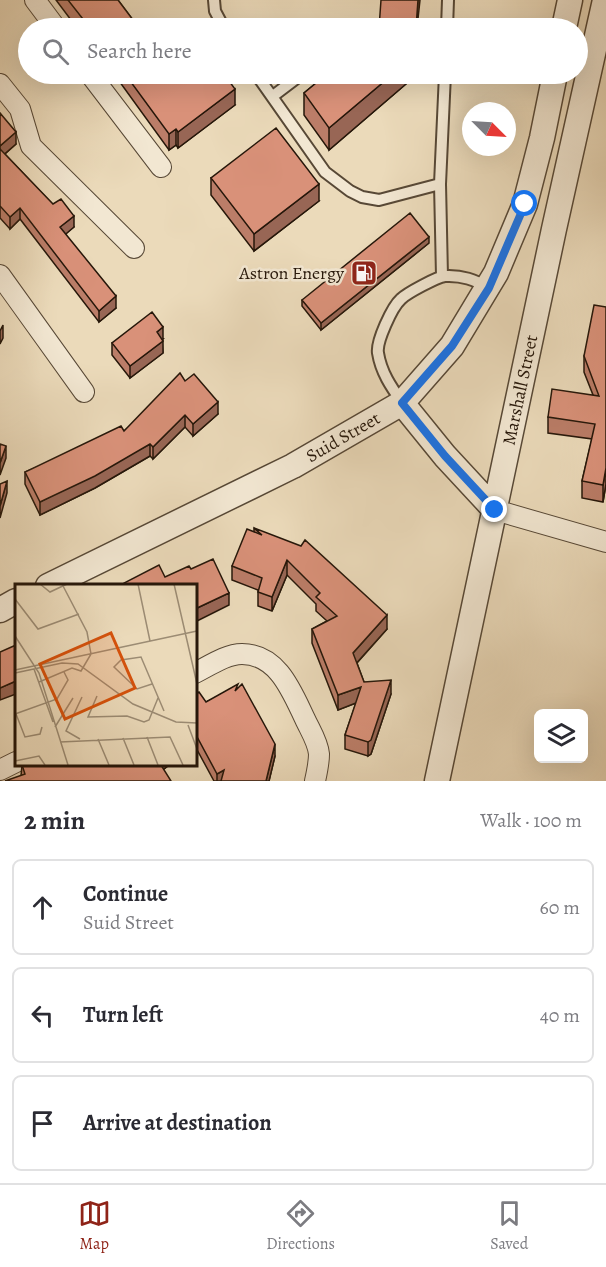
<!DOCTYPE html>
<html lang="en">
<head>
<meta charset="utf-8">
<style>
	body { margin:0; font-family:Alegreya,serif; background:#f7f7f7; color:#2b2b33 }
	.controls { position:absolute; right:18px; bottom:18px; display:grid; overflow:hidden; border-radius:9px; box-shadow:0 6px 24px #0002 }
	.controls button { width:54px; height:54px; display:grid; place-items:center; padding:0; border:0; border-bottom:2px solid #e1e1e2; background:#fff; color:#2b2b33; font:30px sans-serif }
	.compass { position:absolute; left:462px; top:102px; width:54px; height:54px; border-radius:50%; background:#fff; box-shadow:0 6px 24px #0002; rotate:114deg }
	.stop { position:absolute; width:18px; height:18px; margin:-14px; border:4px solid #1a73e8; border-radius:50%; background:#fff }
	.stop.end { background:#1a73e8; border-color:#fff; box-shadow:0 2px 6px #0008 }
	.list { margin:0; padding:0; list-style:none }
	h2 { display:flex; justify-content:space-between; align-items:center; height:78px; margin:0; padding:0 24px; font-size:26px }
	h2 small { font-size:20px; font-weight:400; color:#7c7c81 }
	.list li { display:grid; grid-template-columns:39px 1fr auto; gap:18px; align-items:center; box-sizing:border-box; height:96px; margin:0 12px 12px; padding:0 12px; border:2px solid #e1e1e2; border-radius:9px }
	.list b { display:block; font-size:22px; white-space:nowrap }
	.list p { margin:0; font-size:20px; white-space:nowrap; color:#7c7c81 }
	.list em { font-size:20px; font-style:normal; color:#7c7c81 }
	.icon { flex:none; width:33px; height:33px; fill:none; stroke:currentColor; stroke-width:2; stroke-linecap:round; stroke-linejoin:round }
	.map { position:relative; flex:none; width:606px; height:781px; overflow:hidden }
	.search { position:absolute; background:#fff; box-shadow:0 6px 24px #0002; left:18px; right:18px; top:18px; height:66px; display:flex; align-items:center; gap:15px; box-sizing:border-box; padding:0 21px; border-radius:33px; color:#7c7c81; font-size:22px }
	.sheet { height:402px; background:#fff }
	nav { display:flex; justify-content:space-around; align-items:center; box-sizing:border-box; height:84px; border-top:2px solid #e1e1e2; background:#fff; font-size:16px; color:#7c7c81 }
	nav a { display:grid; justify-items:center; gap:3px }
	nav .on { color:#8f2418 }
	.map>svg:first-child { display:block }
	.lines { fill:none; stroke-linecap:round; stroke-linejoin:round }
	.service-casing { stroke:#574836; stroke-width:14 }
	.minor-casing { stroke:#574836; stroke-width:22 }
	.tertiary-casing { stroke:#574836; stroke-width:27 }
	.service { stroke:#f2e7d2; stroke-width:10 }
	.minor { stroke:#f2e7d2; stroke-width:20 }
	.tertiary { stroke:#f2e7d2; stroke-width:24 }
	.wall { fill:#bb7d68; stroke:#26170a; stroke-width:1.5 }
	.shaded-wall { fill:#986655; stroke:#26170a; stroke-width:1.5 }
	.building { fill:#d99179; stroke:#26170a; stroke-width:1.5 }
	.route { stroke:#1a73e8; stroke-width:8 }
	.labels { text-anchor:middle; stroke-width:5; stroke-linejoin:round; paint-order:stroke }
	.poi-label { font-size:18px; fill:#26170a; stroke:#f2e7d2; text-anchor:end }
	.street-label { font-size:18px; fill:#26170a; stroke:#f2e7d2 }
	.inset-road { fill:none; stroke:#9c8c74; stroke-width:1.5 }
	.view { fill:#d5520c; fill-opacity:0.15; stroke:#d5520c; stroke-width:3 }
	.inset-edge { fill:none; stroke:#26170a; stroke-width:3 }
</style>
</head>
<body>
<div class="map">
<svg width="606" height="781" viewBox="0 0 606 781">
	<rect width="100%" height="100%" fill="#ebdaba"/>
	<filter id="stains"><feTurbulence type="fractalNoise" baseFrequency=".00333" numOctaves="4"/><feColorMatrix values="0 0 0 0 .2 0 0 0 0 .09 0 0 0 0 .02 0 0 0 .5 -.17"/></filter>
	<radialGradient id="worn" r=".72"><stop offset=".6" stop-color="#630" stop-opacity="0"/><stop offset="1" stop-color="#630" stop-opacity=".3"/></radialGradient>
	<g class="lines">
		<defs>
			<path id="service" d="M214,0L215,11L224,28
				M447,28L448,0
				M256,74L325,172L350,191L362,197L379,200L440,184
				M273,96L302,74
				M442,276L440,184L445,74
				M402,402C391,387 381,372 378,353C376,342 392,307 401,299C407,293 437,277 445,276C462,275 475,280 489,288"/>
			<path id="minor" d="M35,0L56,28
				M90,74L161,167
				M0,84L20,109L31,146L134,248
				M0,275L84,392
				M495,510L606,542
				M195,673C209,666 226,654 242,654C278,654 292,692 305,719C310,730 318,742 319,754C319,763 317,772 315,781
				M0,770L16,762"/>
			<path id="tertiary" d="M564,28L570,0
				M402,403L445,456L495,510
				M48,586L293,466L402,403L452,346L496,273L525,204L542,138L555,74
				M0,610L16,601
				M437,781L554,229L605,0"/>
		</defs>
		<use href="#service" class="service-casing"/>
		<use href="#minor" class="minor-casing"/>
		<use href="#tertiary" class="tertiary-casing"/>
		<use href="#service" class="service"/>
		<use href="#minor" class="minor"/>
		<use href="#tertiary" class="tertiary"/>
	</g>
	<path class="wall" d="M56,0H118L136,24L144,28H77Z
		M114,74H177L183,82L235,105L178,148L176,145L169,150Z
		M327,74H413V78L329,150L304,115V93Z
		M0,113L16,144L5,154L74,227L65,234L116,308L99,322L20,219L10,229L0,218Z
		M211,178L319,201L254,251L211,195Z
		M429,243L321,330L302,306V300Z
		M606,307V484L603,502L582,498V481L592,439L548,433V417L593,395L584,372V356Z
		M163,339L162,340L163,353L130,378L112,355V343Z
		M185,381L218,414L193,436L185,427L153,459L150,456L95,488L40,515L25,484V472L124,431Z
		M254,528L387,629L357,663L364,682L391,694L371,754L368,756L345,749V735L356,703L338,710L312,643V629L327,621L316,611V604L287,575L272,611L258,606V590L232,580V566L254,532Z
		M238,688L275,756L269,781H214L195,746V694L206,702Z
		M22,765H169L164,769L21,776Z"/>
	<path class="shaded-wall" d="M418,0H420L417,28H416Z
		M393,74H413V78L329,150V128Z
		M235,89V105L178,148V132Z
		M176,129V145L169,150V134Z
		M16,132V144L0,158V146Z
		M319,184V201L254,251V234Z
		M20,208V219L10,229V217Z
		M74,216V227L60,239V227Z
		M429,237V243L321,330V323Z
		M116,296V308L99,322V311Z
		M3,325V338L0,344V331Z
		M163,327V339L157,344V332Z
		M163,341V353L130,378V366Z
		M218,402V414L193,436V424Z
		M185,415V427L153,459V447Z
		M150,444V456L95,488L40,515V502Z
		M6,446V458L0,475V463Z
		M606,468V484L603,502V485Z
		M7,481V493L0,518V506Z
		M287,560V575L272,611V597Z
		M229,593V605L195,622V609Z
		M387,615V629L353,667V653Z
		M391,680V694L371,754L368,756V742Z
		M16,681V694L0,700V688Z
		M361,687V701L338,710V695Z
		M275,744V756L269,781H266Z
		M159,765H169L159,773Z
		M224,770V781H217V774Z"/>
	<path class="building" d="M68,0H118L136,24L139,22L144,28H90Z
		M381,0H418L416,28H379Z
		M125,74H177L183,82L194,74H224L235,89L178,132L176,129L169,134Z
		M327,74H393L329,128L304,93Z
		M0,113L16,132L0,146Z
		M276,128L319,184L254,234L211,178Z
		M0,149L53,204L61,199L74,216L60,227L116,296L99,311L20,208L10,217L0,206Z
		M410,213L429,237L321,323L302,300Z
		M594,305L606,307V468L603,485L582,481L595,424L548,417L552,389L599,396L584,356Z
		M152,312L163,327L157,332L163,341L130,366L112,343Z
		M180,373L185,381L194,374L218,402L193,424L185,415L153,447L150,444L95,476L40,502L25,472L121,426L124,431Z
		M0,444L6,446L0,463Z
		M7,481L0,506V484Z
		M254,528L301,546L305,540L387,615L353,653L364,682L391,680L371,740L368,742L345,735L361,687L338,695L312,629L337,616L316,597L320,593L287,560L272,597L258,592L262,578L232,566L247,529L262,535Z
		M213,559L229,593L195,609V586H125L124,583L159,565L165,577L189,566L191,569Z
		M16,645V681L0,688V652Z
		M238,684L235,691L242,684L275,744L266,781H221L224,770L217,774L195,733V694L199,692L206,702Z
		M22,765H161L171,781H5L25,774Z"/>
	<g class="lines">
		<path class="route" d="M495,510L445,456L402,403L452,346L489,288L525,204"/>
	</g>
	<defs>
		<symbol id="fuel-square" viewBox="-11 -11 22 22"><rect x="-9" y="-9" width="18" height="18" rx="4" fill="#8f2418" stroke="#f2e7d2"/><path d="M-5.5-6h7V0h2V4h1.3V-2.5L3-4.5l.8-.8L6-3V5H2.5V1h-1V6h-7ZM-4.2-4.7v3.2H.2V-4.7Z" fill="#fff"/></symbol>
	</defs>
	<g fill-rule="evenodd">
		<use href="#fuel-square" x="349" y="258" width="30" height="30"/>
	</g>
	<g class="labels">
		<g class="poi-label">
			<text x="344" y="279">Astron Energy</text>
		</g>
		<g class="street-label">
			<text transform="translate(520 390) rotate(-78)" y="6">Marshall Street</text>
			<text transform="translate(343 437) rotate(-30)" y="6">Suid Street</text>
		</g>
	</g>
	<g transform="translate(15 584)">
		<rect width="182" height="182" fill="#ebdaba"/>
		<path class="inset-road" d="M25,0L35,8L52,0M123,0L135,57M159,0L182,100M0,15L23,45L64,30M0,52L24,89L53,181M19,85L38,138M0,86L182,47M0,89L47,79L63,80L118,120L161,138L182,139M24,98L57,84L66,87L76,70L72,48L47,0M137,100L122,105L99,83L106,76L126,73L149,127M82,112L73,133L112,132L129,138L134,136L143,114M0,130L42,115L53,96L49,88M1,130L10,153L25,150L27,143M173,141L182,165M40,143L58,114M132,153L143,181M108,154L119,181M65,155L51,147L67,113M83,155L94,181M45,158L155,153L168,181M0,177L24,172L30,181"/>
		<path class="view" d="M96,49L120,104L50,135L25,80Z"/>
		<rect width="182" height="182" class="inset-edge"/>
	</g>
	<rect width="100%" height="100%" filter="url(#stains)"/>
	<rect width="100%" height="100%" fill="url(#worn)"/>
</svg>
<div class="controls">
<button><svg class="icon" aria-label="layers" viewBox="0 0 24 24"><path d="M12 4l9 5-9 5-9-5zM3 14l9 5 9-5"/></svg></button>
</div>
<svg class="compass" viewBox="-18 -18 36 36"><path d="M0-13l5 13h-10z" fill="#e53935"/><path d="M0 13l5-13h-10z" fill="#7c7c81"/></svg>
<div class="stop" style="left:525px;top:204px"></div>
<div class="stop end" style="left:495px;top:510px"></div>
<div class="search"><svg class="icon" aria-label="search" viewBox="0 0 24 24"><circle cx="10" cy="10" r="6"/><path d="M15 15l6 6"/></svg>Search here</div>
</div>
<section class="sheet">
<h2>2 min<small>Walk · 100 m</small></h2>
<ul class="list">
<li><svg class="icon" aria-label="ahead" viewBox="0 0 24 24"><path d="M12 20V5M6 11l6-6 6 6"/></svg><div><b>Continue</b><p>Suid Street</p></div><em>60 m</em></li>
<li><svg class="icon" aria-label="left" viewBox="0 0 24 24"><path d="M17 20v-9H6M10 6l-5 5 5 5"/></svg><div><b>Turn left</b></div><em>40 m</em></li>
<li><svg class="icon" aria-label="arrive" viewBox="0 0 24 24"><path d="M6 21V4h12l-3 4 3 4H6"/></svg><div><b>Arrive at destination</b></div></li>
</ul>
</section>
<nav>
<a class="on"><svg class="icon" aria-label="map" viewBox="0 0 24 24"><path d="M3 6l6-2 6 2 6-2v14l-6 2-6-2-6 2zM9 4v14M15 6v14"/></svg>Map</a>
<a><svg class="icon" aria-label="directions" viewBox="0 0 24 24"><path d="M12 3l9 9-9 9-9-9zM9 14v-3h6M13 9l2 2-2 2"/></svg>Directions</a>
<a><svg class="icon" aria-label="saved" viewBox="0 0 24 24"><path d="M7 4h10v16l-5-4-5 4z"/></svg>Saved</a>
</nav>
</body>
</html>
